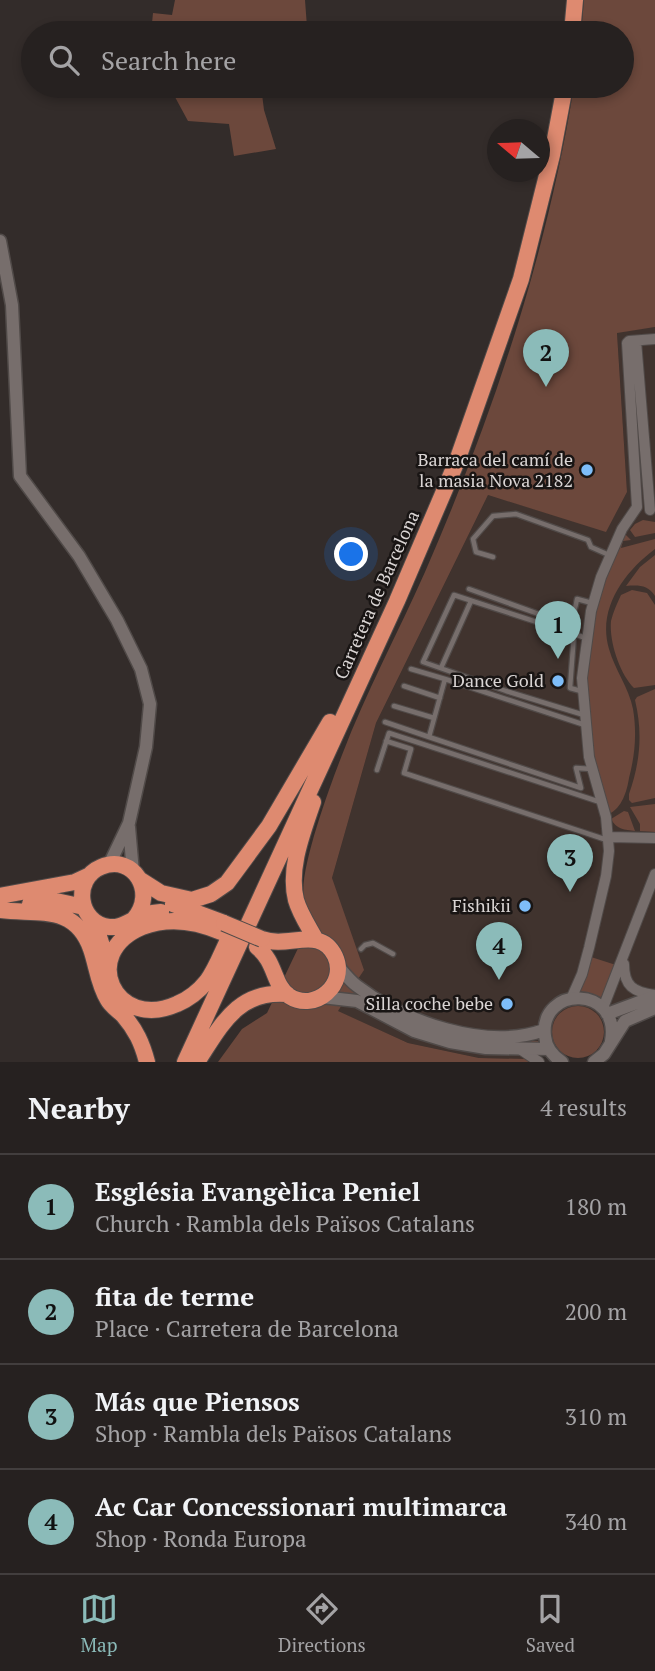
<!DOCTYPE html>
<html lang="en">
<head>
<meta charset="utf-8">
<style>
	body { margin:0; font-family:"PT Serif",serif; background:#322e2d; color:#f1f3f6 }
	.compass { position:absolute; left:487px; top:119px; width:63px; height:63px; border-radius:50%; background:#262120; box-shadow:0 4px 10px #0003; rotate:289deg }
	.you { position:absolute; left:352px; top:555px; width:24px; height:24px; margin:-18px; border:5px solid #fff; border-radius:50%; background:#1a73e8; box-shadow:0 0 0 10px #1a73e833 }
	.badge { display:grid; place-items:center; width:46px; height:46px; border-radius:50%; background:#8bbbb9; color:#111; font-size:23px; font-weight:700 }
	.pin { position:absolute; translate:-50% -58px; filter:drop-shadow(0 2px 4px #0008) }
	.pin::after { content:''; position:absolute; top:37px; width:24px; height:21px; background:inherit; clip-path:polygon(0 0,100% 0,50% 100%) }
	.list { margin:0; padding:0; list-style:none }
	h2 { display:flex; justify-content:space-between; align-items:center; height:91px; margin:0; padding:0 28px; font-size:30px }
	h2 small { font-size:23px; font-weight:400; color:#a4a3a5 }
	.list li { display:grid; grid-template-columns:46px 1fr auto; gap:21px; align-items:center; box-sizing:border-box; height:105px; padding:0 28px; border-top:2px solid #423e3e }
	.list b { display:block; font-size:26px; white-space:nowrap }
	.list p { margin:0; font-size:23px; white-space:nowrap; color:#a4a3a5 }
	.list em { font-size:23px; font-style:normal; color:#a4a3a5 }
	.icon { flex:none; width:38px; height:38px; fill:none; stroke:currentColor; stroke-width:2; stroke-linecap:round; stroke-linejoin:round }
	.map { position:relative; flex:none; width:655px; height:1062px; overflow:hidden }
	.search { position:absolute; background:#262120; box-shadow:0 4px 10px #0003; left:21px; right:21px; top:21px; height:77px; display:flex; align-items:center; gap:18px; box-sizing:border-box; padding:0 24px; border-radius:38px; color:#a4a3a5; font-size:26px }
	.sheet { height:511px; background:#262120 }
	nav { display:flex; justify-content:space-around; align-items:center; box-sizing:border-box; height:98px; border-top:2px solid #423e3e; background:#262120; font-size:19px; color:#a4a3a5 }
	nav a { display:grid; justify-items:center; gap:4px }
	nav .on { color:#8bbbb9 }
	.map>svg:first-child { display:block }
	.built { fill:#40332e }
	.green { fill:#6c483c }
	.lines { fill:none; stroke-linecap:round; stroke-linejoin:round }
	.service-casing { stroke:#504a48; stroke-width:7 }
	.minor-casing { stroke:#504a48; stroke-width:12 }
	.tertiary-casing { stroke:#504a48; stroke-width:15 }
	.trunk-casing { stroke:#504a48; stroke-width:18 }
	.service { stroke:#776e6c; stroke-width:4.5 }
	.minor { stroke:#776e6c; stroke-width:10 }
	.tertiary { stroke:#776e6c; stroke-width:12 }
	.trunk { stroke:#de8a70; stroke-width:16 }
	.trunk-bridge-casing { stroke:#504a48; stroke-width:18; stroke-linecap:butt }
	.trunk-bridge { stroke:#de8a70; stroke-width:16 }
	.poi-dot { fill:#7ebdf9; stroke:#191514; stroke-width:2.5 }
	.labels { text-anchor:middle; stroke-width:5; stroke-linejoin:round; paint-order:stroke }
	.poi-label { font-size:18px; fill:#dad5d4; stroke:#191514; text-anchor:end }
	.street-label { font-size:18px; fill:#dad5d4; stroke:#191514 }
</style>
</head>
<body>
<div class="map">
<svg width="655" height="1062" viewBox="0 0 655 1062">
	<rect width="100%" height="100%" fill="#332c2a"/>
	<path class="built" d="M655,327V1001L579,1029L528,1059L479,1058L408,1043L337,1011L332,878L376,723L488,495L606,531L627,492L617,332Z"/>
	<path class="green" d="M175,0H305L307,27L310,33H151L153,13L172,15Z
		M584,0H655V327L617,333L627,492L606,532L488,495L376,723L332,878L364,970L352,988C360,996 370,1000 379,1006C429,1036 481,1041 538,1041V1044C495,1044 456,1043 416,1027C392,1018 372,1003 347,997L338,1011L408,1043L479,1058L528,1059V1062H218L242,1029L267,1013L313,917C310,912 305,904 304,898C298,872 331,783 342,755C366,692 398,633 425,572C493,416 547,254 574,86H622V33H581Z
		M169,86H261L264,110L276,149L234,156L229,124L188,121Z
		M643,520L655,522V533L635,537L630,530L635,524Z
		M624,533L631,540L623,541L621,548L655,539V549C624,572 597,609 609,649C615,670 629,688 633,709C637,733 635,755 629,778C627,791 622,808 609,814C604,795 598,776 593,757C591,745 591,732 589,720C582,651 597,596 624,533Z
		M655,555V596C648,585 639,585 626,586L640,567Z
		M632,590L647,593L655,605V685L634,688C620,674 609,642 611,621C613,612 617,604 621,595Z
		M655,689V798L632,803L629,800V794C640,763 643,733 635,700L637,697Z
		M655,804V832L640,831V824L630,807Z
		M624,811L628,812L635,831C625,830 616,829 611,819Z
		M591,957L616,965L603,999L580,991Z
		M552 1032a26 26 0 1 1 52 0a26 26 0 1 1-52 0Z"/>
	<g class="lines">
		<defs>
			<path id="service" d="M493,557L476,552L473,539L493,516L516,514L588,540L591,547L609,555
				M469,589L561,622C573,619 575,611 577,599L592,603
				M574,634L570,688L581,691
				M441,668L471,601
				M411,669L445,679
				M404,686L440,698
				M394,706L434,718
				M584,715L506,691L423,662L454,595L586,638
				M385,722L429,737
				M585,725L445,679L429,737L581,788L576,768L592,769
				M386,741L411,749L404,773L607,840
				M377,770L389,733L600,802
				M361,949L365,945L373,943L393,954"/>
			<path id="minor" d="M636,341L650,510
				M609,837L655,838
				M624,964C624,986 633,992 655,995
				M571,999L582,974L589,948L606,876L609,851L606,817L589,757L582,678L591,611L601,577L622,529L637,507L627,343L629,341L655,339
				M603,1008L655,874
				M520,1049L539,1062"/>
			<path id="tertiary" d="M0,241L12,305L20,476L79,556L117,620L141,669L150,704L146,747L129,823L109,865
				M129,827L133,872
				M338,966C344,973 349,980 357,986C404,1022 486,1051 544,1030
				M322,997L357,1001L414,1031L450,1042L486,1048L549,1049
				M607,1014L655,996
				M562,1062C553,1056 546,1047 545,1036C539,985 621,985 611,1041
				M594,1062L604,1054L625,1021L655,1008"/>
			<path id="trunk" d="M572,33L575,0
				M313,802C303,832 288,868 296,900C300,914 309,927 316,940
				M139,879L161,893L192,900L211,894L227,883L269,826L330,722
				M0,896L75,882L90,875
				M30,904L56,901L84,907
				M173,904L224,923
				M0,910C36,915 75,903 91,949C97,966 98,984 108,1000C111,1006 118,1010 123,1015C136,1030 142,1043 147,1062
				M134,919C157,893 134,853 101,867C72,879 78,923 109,927C120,928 126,923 135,919C143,914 152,913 161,912
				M94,921L103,949L101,966
				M221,932C196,921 168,917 142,927C79,953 114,1032 177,1004C189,999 199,991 207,981C216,969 222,952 229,938
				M257,947C276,962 273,985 289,996C315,1013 348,984 335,956C320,925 289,949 262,939
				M185,1062L397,601L457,461L521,279L552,155L565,86
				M197,1062C221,1026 237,990 287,994"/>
		</defs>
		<use href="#service" class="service-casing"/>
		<use href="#minor" class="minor-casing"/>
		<use href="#tertiary" class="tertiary-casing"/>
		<use href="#trunk" class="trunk-casing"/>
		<use href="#service" class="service"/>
		<use href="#minor" class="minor"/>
		<use href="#tertiary" class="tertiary"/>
		<use href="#trunk" class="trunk"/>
		<defs>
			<path id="trunk-bridge" d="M224,923L262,939"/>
		</defs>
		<use href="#trunk-bridge" class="trunk-bridge-casing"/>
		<use href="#trunk-bridge" class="trunk-bridge"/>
	</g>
	<g class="poi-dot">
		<circle cx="587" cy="470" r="7"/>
		<circle cx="558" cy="681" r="7"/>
		<circle cx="525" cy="906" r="7"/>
		<circle cx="507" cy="1004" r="7"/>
	</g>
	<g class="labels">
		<g class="poi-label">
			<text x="573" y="466">Barraca del camí de<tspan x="573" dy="21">la masia Nova 2182</tspan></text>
			<text x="544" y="687">Dance Gold</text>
			<text x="511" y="912">Fishikii</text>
			<text x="493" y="1010">Silla coche bebe</text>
		</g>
		<g class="street-label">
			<text transform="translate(377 595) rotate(-66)" y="6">Carretera de Barcelona</text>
		</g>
	</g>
</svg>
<svg class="compass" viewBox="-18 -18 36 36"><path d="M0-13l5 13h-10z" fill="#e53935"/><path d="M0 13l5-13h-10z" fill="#a4a3a5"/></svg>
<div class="you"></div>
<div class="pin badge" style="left:558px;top:659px">1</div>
<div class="pin badge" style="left:546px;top:387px">2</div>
<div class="pin badge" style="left:570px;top:892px">3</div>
<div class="pin badge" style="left:499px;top:980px">4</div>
<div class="search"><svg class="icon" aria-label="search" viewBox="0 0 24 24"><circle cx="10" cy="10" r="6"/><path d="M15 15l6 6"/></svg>Search here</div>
</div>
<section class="sheet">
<h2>Nearby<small>4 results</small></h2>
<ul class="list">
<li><span class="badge">1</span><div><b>Església Evangèlica Peniel</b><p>Church · Rambla dels Països Catalans</p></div><em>180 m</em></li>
<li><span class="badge">2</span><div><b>fita de terme</b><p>Place · Carretera de Barcelona</p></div><em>200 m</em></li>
<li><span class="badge">3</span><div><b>Más que Piensos</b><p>Shop · Rambla dels Països Catalans</p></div><em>310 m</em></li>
<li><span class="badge">4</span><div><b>Ac Car Concessionari multimarca</b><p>Shop · Ronda Europa</p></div><em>340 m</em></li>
</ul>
</section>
<nav>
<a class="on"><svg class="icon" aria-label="map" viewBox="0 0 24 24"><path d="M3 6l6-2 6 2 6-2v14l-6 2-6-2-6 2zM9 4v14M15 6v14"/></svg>Map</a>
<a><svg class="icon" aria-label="directions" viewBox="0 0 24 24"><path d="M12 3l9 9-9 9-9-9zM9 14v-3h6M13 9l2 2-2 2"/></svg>Directions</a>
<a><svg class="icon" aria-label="saved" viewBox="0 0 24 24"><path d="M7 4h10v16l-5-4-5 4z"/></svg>Saved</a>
</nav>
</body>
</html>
